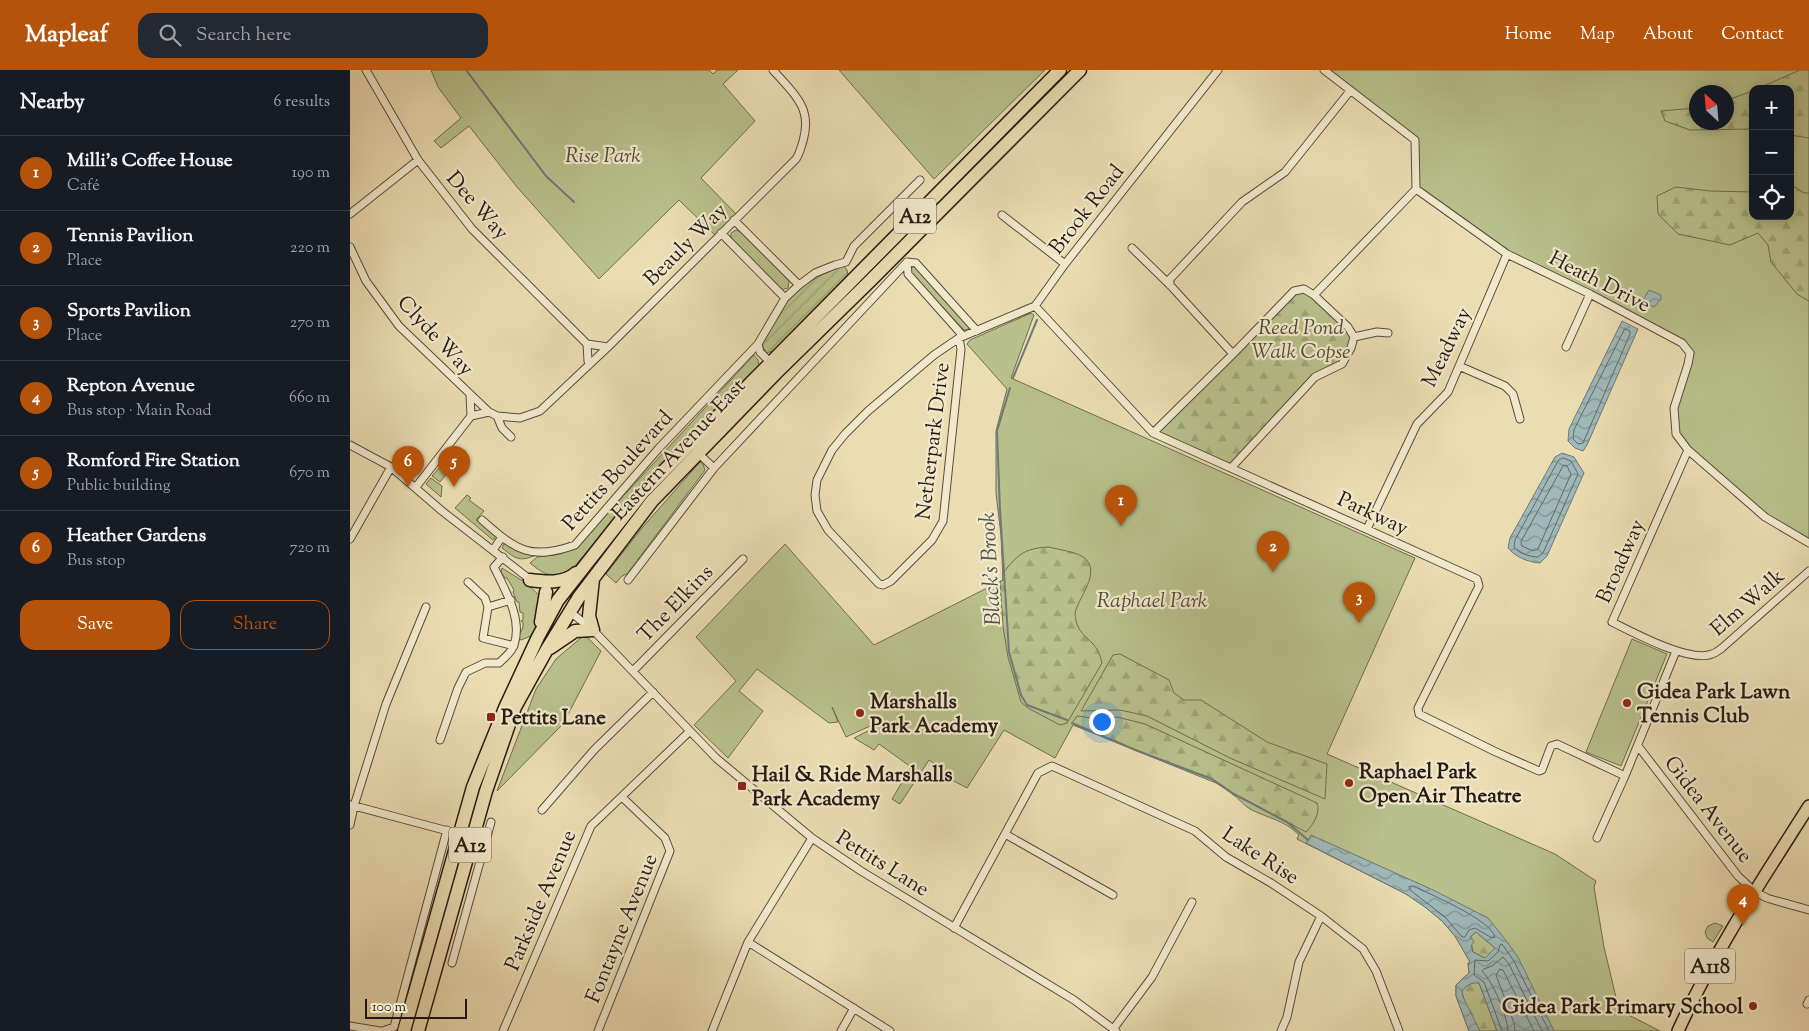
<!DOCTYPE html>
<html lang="en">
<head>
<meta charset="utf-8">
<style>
	body { margin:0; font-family:"Sorts Mill Goudy",serif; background:#242831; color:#f1f3f6 }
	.controls { position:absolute; right:15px; top:15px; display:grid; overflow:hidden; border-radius:10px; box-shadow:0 2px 12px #0003 }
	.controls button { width:45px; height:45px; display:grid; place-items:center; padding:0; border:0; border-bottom:1px solid #363941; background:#171b24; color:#f1f3f6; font:25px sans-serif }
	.compass { position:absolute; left:1339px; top:15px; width:45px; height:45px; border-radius:50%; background:#171b24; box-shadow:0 2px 12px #0003; rotate:334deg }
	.scale { position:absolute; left:15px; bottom:12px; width:102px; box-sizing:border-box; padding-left:5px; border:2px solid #261b13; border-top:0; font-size:14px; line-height:18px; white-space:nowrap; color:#261b13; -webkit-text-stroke:4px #f2e9cd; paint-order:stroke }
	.you { position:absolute; left:751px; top:651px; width:18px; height:18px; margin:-12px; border:4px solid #fff; border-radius:50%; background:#1a73e8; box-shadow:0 0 0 8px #1a73e833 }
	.badge { display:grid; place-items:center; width:32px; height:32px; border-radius:50%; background:#b45309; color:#fff; font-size:16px; font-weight:700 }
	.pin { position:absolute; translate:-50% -41px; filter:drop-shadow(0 1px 2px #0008) }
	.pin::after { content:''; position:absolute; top:26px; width:18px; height:15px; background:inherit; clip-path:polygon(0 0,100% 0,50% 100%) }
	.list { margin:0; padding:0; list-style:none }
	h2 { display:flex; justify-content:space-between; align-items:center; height:65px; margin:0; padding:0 20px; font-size:21px }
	h2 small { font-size:16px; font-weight:400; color:#9ea1a6 }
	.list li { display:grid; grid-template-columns:32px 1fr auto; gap:15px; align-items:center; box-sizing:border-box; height:75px; padding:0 20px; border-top:1px solid #363941 }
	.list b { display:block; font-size:19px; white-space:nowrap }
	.list p { margin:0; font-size:16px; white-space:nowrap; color:#9ea1a6 }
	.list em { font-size:16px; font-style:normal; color:#9ea1a6 }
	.actions { display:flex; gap:10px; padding:15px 20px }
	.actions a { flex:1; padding:11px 0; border:1px solid #b45309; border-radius:15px; text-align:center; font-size:18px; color:#b45309 }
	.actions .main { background:#b45309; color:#fff }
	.icon { flex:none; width:28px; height:28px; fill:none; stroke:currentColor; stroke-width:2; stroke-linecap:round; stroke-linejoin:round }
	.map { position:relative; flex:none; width:1459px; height:961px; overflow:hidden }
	header { display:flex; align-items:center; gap:30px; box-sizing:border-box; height:70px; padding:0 25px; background:#b45309; color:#fff }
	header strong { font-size:24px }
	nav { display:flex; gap:28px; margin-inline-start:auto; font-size:18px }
	.search { width:350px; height:45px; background:#242831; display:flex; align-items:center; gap:12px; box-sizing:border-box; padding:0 18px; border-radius:15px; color:#9ea1a6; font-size:19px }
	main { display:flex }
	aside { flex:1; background:#171b24 }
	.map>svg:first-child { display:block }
	.green { fill:#b8c08b; stroke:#6f6e4f; fill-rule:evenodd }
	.forest { fill:url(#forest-firs); stroke:#6f6e4f }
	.garden { fill:url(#garden-furrows); stroke:#6f6e4f }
	.water { fill:url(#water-waves); stroke:#6f7977; fill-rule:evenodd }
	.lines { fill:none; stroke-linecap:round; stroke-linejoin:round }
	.shore { stroke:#626a66; stroke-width:1 }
	.stream { stroke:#6f7977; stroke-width:2 }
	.street-casing { stroke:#574c3b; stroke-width:9 }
	.primary-casing { stroke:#261b13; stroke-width:14 }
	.highway-casing { stroke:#261b13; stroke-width:15 }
	.street { stroke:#f2e9cd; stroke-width:7 }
	.primary { stroke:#ebddb2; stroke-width:11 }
	.highway { stroke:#ebddb2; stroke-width:12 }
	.poi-dot { fill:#8f2418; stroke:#f2e9cd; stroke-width:2 }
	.labels { text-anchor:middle; stroke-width:4.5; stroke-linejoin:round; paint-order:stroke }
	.shield { fill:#f2e9cd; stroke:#63594b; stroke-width:1 }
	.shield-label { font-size:20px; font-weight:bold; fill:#261b13 }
	.park-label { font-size:21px; font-style:italic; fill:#524d37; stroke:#f2e9cd }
	.street-label { font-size:21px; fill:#261b13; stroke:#f2e9cd }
	.poi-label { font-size:21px; font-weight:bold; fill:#261b13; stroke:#f2e9cd; text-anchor:start }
	.water-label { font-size:22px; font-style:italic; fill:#50524d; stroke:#f2e9cd }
</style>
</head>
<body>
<header>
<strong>Mapleaf</strong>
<div class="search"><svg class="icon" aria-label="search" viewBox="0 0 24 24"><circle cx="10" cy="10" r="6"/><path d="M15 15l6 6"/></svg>Search here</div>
<nav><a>Home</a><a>Map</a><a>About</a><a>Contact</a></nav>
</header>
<main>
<aside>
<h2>Nearby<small>6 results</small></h2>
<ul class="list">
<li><span class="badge">1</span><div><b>Milli's Coffee House</b><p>Café</p></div><em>190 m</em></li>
<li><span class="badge">2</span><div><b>Tennis Pavilion</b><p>Place</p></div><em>220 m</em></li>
<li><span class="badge">3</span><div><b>Sports Pavilion</b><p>Place</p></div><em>270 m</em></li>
<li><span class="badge">4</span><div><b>Repton Avenue</b><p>Bus stop · Main Road</p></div><em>660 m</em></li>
<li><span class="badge">5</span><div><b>Romford Fire Station</b><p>Public building</p></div><em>670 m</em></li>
<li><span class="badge">6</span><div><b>Heather Gardens</b><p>Bus stop</p></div><em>720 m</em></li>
</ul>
<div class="actions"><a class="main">Save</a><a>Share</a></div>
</aside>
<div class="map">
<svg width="1459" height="961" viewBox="0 0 1459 961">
	<defs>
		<pattern id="forest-firs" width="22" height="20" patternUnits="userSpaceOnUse" patternTransform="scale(1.25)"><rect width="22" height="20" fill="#b8c08b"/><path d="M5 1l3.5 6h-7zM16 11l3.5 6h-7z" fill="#9ea477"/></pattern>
		<pattern id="garden-furrows" width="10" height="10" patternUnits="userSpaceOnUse" patternTransform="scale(1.25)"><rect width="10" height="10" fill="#b8c08b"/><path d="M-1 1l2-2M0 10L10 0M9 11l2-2" fill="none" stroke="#9ea477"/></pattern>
		<pattern id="water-waves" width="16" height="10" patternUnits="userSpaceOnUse" patternTransform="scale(1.25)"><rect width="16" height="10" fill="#9fb8b9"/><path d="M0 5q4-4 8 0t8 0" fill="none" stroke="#819595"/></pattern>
	</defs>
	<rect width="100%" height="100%" fill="#ebddb2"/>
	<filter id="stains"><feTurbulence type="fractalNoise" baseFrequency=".004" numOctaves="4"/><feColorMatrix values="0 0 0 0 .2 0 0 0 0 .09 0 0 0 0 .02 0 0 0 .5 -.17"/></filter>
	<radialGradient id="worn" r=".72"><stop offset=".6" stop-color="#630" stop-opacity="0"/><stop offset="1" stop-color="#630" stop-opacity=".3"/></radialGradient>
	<path class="green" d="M81,0H359L363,4L367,0H388L373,14L405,51L351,108L388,146L367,167L329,130L249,209L167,117L119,56L91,78L84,71L111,48L88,17Z
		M489,0H695L584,109Z
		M974,0H1459V473L1415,447L1338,380L1326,364L1324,338L1340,283L1332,273L1157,184L1066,119L1065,70ZM1403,19H1440V146H1403ZM1346,22H1376V52H1346Z
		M386,160L391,162L439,211L438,218L431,220L381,168V163Z
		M565,196L620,254L619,259L614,260L561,203L560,200L561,197Z
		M681,243L684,245L661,308L1065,488L977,684L1205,784L1246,811L1244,817L1254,877L1269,940L1310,961H1119L1106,926V915L1119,903L1118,893L1120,892L1105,866L1092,851L1075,837L1056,824L947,769L949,765C933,749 919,749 900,739C893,735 889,728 882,724C877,720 871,716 866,713L723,655L705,688L654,660L617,718L598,708L601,704L579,690L550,734L542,729L561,697L529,674L524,680L504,668L530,655L529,652L496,667L482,637L488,652L479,653L407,599L389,621L413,641L378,688L344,655L386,611L346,567L435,474L524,575L653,510L651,465L646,423V361L657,319L617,274L620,270Z
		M404,285L408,290L409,295C343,359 282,428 223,498C204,510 196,506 180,493L187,487L210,484L226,477Z
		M96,390L104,395L90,412L82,406Z
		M350,392L353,394L355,400L277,504L272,506L266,513L256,504L292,458Z
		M81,408L92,416L91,427L76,414Z
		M117,425L121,428L119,430L134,441L126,450L144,462L146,466L143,470L105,438Z
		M154,474C164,474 174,483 184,486C168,492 165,488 152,478Z
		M152,498L176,513L190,526L191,537L183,565L171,570L168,568L173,557V552L171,551L173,550V543L170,542L169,532H167L163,522L164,520L157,508H155L151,502Z
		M233,566L238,568L251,581L213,654L147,721L186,619L206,589Z
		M1282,569L1317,584L1271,696L1236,682Z
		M1365,853L1373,856L1363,872L1357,868L1355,862L1358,856Z"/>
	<path class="forest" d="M1450,0H1459V68L1440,65V19H1407Z
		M1403,21V59L1340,60L1315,51L1311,41L1346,38V52H1376L1377,30Z
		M1440,114L1454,123H1459V231L1447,224L1421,192L1418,175L1408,163L1380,175L1328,164L1308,144L1307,126L1326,117L1360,121L1403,122V146H1440Z
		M954,219L1004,267L992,294L965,307L881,398L803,363L933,230Z
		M699,477C709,480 724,481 733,487C754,501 726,530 725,544C725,546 726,549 726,551C729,562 735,566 742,573C748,579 750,585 752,593L717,653L710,655L678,638L671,632L658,587L653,556L650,512L653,510V503C668,484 675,478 699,477Z
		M770,584L819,610L824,623L834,630H851L917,672L977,694L975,729L880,688L797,646L770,640L731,641L763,585Z
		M727,646L750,649L767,647L795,654L967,733C971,742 963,755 956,762L884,724L862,709L788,681L727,656L722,653Z
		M1126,862L1145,878L1135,888L1123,882L1120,867Z
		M1124,912L1129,913L1147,961H1130C1123,950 1114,935 1112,921L1117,916Z"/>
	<path class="garden" d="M493,195L497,200L498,206L425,280L417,283L413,277L412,271C420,259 426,245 435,234C449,215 472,204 493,195Z"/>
	<path class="water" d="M1299,220L1311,225V229L1304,237L1292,232Z
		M1272,251L1288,259L1237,375L1233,381L1225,378L1218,371L1219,359Z
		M1212,383L1224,387L1234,403L1197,486L1190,493C1177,492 1166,487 1158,478L1160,468L1205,387Z
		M961,765L1083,820L1138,848L1158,873L1169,889L1204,961H1147L1129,913C1122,912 1117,915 1112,921L1113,927L1130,961H1119L1106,926V915L1119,903L1118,893L1120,892L1105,866L1092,851L1075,837L1056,824L956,773ZM1126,862L1145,878L1135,888L1123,882L1121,876L1124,872L1120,867Z"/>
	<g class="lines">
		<path class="shore" d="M1275,259L1280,261V264L1233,373L1228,374L1223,369L1224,360Z
			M1213,388L1221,391L1228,404L1193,483L1188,487C1180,487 1168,483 1164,477L1165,470L1208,391Z
			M1214,395L1217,396L1221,404L1188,479L1183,481L1172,476L1171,472Z
			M1063,816C1080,824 1141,850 1145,867L1142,868L1125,858L1119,860L1115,867H1112L1095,847L1060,820L1059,817Z
			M1152,961L1134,912L1124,905L1125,890L1138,891L1148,882L1150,875L1152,874L1164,891L1199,961
			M1158,961C1157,945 1143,912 1132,901L1134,899L1142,896L1153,887L1159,894L1192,961
			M1165,961L1164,953L1146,905L1150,899L1153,900L1184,961"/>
		<path class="stream" d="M116,0L196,106L224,132
			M663,308L687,250
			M660,318L647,361L650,440L659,582L671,625L677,635L717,650
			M722,653L788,681L862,709L884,724L937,752L958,770"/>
		<defs>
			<path id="street" d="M16,0L68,90L122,159L237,274
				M974,0L1065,70L1066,119L1157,184L1240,224L1332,273L1340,283L1338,294L1324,338L1326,364L1338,380L1415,447L1459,473
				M0,144L68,90
				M652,145L715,194
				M384,150L449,215
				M371,163L435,228
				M0,177L16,211L49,256L139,342L147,346L170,348L190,341L258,277L446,89C450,83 451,77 453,71C463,37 443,23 423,0
				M782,178L820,215L883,284
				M557,192L566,193L627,261
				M557,192L558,204L613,266
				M820,215V209L892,132L935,102L1000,21
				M685,236L803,363L1127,509L1129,516L1068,638L1069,644L1146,682L1189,701L1192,700L1201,676L1207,674L1275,706L1326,581
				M1004,267L1027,262L1038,263
				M609,268L611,279L593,451L582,470L541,511L533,515L529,514L478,460L467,441L465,425L467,410L482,380L495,364L518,341L584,285L609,268L685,236L715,194L868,0
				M408,274L410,282L420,292
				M1216,277L1240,224
				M240,294L238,291L237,274L258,277
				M1109,296L1155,316L1163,324L1170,349
				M121,346L139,342
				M147,346L152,358L161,367
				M803,363L883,284L944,221L954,219L964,225L1066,119
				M0,375L41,397L92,441L182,511
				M1338,380L1262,552C1284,563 1340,593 1362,584C1366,583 1369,580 1372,578L1459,501
				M348,383L364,398
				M881,398L965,307L992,294L1001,278L1004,267L998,257L964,225
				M66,417L121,346L120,325
				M132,450C166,480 180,491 225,475L309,378L408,274L435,228L449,215L465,203L485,195L496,192L504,176L570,110
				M1017,459L1067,354L1098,322L1157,184
				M0,469L41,397
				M143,480L152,467
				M278,510L364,398L557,192
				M118,512L135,528L138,537
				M161,530L138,537L133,568L164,576
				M219,541L243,560L366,688L462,768L511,801L724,930L766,961
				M283,601L393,489
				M90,670L108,618L116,602L135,593H149C154,588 162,582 164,575C173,549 155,520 144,497L153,487
				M1288,676L1388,806L1405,822L1417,828
				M1,735L109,764
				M192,740L244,680L303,622
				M0,755L4,736L36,634L76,537
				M655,764L763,825
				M1247,768L1275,706
				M1420,829L1459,840
				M604,858L688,703L702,696L845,761L876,787L921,813L971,846L1013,879L1026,901L1049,961
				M398,872L540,961
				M102,893L141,752
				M1457,934L1459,930
				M0,956L30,961
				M764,958L802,907L842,832
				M33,961L44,957L97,760
				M153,961L241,756L340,661
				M248,961L320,781L315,768L272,727
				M362,961L398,872L462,768
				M491,961L504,938
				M931,961L937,947L949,892L971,846"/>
			<path id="primary" d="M1328,961C1364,882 1412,810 1459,736"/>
			<path id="highway" d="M180,510C195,512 214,514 226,503
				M191,552L196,522
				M200,578L225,561L243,560L239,546L243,509
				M54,961L123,717L155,638L188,567L208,530L293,422L710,0
				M68,961L136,721L165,637L196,581L229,527L302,431L426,303L520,211L730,0"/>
		</defs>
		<use href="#street" class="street-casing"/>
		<use href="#primary" class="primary-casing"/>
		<use href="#highway" class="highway-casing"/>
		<use href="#street" class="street"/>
		<use href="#primary" class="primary"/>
		<use href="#highway" class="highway"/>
	</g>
	<g class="poi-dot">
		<circle cx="1277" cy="633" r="5"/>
		<circle cx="510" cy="643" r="5"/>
		<rect x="136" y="642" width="10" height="10" rx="2.5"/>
		<circle cx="999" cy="713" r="5"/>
		<rect x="387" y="711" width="10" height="10" rx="2.5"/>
		<circle cx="1403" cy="936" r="5"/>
	</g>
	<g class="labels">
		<g class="shield">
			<rect x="544" y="128.5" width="42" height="35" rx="4"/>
			<rect x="99" y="757.5" width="42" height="35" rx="4"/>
			<rect x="1335" y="878.5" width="50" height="35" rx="4"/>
		</g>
		<g class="shield-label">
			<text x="565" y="153">A12</text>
			<text x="120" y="782">A12</text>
			<text x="1360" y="903">A118</text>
		</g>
		<g class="park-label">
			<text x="253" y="92">Rise Park</text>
			<text x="951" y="264">Reed Pond<tspan x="951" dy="24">Walk Copse</tspan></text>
			<text x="802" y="537">Raphael Park</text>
		</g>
		<g class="street-label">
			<text transform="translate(128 135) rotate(49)" y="7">Dee Way</text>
			<text transform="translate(736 139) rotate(-52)" y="7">Brook Road</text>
			<text transform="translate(335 174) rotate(-45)" y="7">Beauly Way</text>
			<text transform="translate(1250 211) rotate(27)" y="7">Heath Drive</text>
			<text transform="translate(86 265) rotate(47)" y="7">Clyde Way</text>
			<text transform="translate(1096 277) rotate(-64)" y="7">Meadway</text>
			<text transform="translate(582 371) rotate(-83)" y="7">Netherpark Drive</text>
			<text transform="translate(328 379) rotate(-47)" y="7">Eastern Avenue East</text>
			<text transform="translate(267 400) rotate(-48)" y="7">Pettits Boulevard</text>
			<text transform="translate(1023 443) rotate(25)" y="7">Parkway</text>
			<text transform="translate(1270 491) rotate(-66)" y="7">Broadway</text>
			<text transform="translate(1397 532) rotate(-41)" y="7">Elm Walk</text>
			<text transform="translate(325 533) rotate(-46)" y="7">The Elkins</text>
			<text transform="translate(1359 739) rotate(52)" y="7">Gidea Avenue</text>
			<text transform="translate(911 785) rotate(33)" y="7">Lake Rise</text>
			<text transform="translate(533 793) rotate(32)" y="7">Pettits Lane</text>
			<text transform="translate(190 830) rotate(-67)" y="7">Parkside Avenue</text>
			<text transform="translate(271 858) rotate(-68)" y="7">Fontayne Avenue</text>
		</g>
		<g class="poi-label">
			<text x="1287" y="628">Gidea Park Lawn<tspan x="1287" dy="24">Tennis Club</tspan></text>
			<text x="520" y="638">Marshalls<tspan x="520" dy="24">Park Academy</tspan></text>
			<text x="151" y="654">Pettits Lane</text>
			<text x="1009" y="708">Raphael Park<tspan x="1009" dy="24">Open Air Theatre</tspan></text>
			<text x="402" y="711">Hail &amp; Ride Marshalls<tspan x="402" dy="24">Park Academy</tspan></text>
			<text x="1393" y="943" text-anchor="end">Gidea Park Primary School</text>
		</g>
		<g class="water-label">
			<text transform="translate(639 499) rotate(-93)" y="8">Black's Brook</text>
		</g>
	</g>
	<rect width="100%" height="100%" filter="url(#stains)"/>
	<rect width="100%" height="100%" fill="url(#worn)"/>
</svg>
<div class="controls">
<button>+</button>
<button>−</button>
<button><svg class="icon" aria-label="locate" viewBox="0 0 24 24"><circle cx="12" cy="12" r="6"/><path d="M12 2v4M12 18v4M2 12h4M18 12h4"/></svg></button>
</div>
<svg class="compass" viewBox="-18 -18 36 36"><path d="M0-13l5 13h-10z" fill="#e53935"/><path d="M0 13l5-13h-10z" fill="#9ea1a6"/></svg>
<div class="scale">100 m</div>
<div class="you"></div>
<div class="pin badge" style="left:771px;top:456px">1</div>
<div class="pin badge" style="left:923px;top:502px">2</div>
<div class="pin badge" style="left:1009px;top:553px">3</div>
<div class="pin badge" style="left:1393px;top:855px">4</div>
<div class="pin badge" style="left:104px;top:417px">5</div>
<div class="pin badge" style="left:58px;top:417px">6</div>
</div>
</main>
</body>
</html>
